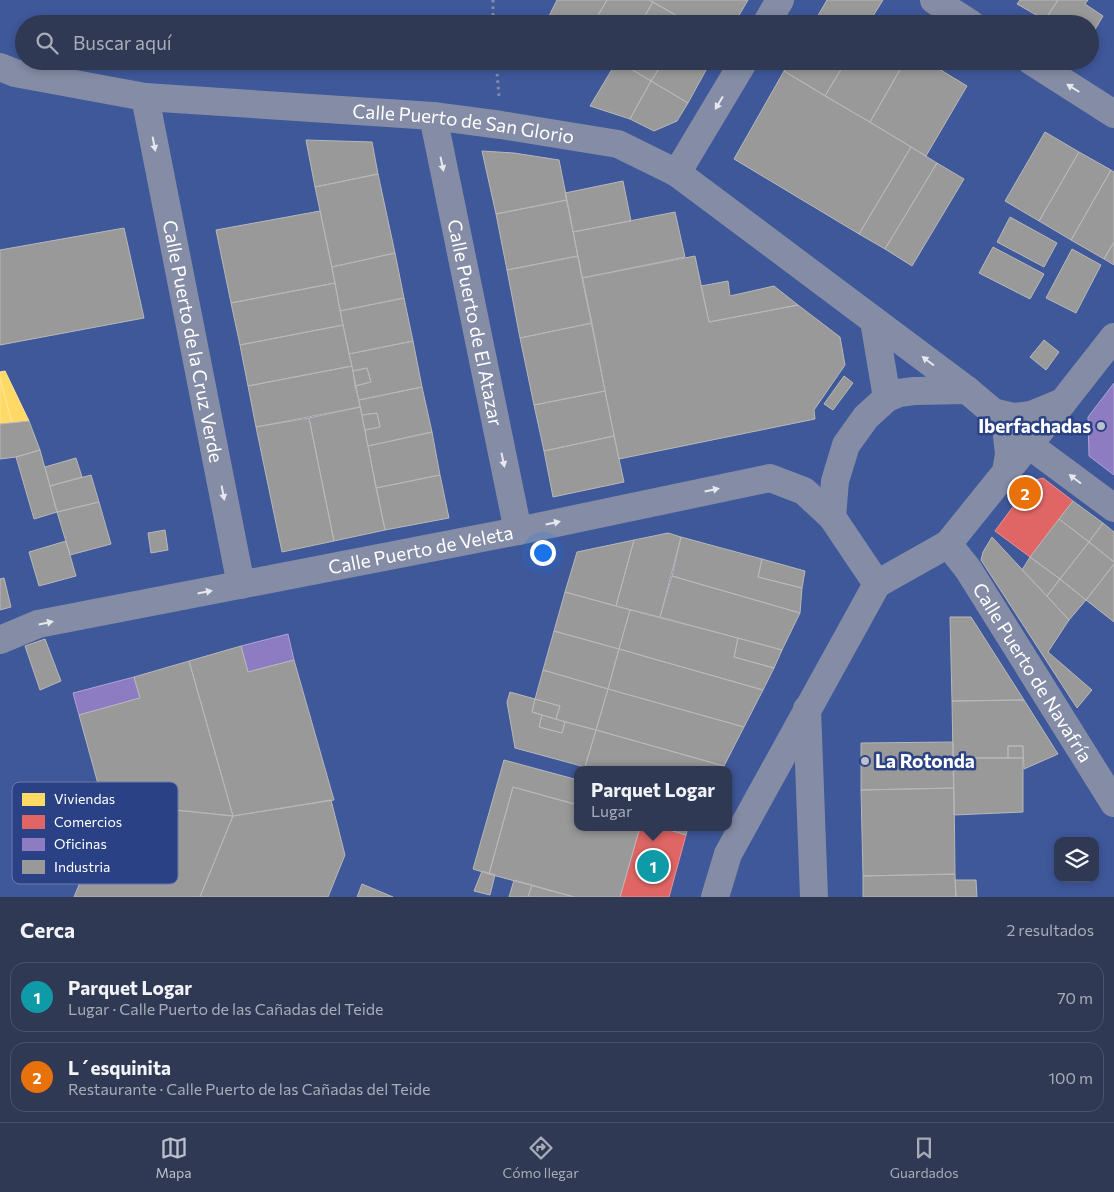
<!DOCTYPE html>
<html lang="es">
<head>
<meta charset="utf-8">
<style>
	body { margin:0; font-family:Commissioner,sans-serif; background:#3b445e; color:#f1f3f6 }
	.controls { position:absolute; right:15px; bottom:15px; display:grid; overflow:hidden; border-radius:10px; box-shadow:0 2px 8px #0003 }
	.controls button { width:45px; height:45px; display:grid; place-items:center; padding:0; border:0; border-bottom:1px solid #4a536b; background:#2f3954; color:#f1f3f6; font:25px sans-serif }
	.you { position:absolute; left:542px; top:552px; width:18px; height:18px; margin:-12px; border:4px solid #fff; border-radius:50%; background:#1a73e8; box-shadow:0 0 0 8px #1a73e833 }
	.badge { display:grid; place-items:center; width:32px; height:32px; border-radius:50%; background:#bcc0cd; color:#fff; font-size:16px; font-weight:700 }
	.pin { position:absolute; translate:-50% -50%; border:2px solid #fff; box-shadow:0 1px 5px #0006 }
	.popup { position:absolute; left:574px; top:766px; width:158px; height:65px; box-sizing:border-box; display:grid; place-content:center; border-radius:10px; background:#2f3954; filter:drop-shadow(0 1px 4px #0005); font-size:16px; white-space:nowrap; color:#a7acb8 }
	.popup b { font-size:19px; color:#f1f3f6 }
	.popup::after { content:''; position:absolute; left:50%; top:100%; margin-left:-10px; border:10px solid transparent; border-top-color:#2f3954 }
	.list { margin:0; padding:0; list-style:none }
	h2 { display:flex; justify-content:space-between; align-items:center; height:65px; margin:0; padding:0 20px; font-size:21px }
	h2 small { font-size:16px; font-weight:400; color:#a7acb8 }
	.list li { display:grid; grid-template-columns:32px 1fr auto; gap:15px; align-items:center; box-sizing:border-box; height:70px; margin:0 10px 10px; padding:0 10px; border:1px solid #4a536b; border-radius:15px }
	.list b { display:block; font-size:19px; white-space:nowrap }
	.list p { margin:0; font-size:16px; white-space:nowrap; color:#a7acb8 }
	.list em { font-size:16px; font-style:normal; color:#a7acb8 }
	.icon { flex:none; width:28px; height:28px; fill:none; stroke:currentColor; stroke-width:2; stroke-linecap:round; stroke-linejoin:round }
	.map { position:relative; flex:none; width:1114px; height:897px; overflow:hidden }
	.search { position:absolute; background:#2f3954; box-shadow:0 2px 8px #0003; left:15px; right:15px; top:15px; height:55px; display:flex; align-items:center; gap:12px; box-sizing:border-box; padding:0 18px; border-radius:28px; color:#a7acb8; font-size:19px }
	.sheet { height:225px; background:#2f3954 }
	nav { display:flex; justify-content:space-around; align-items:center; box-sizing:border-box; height:70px; border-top:1px solid #4a536b; background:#2f3954; font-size:14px; color:#a7acb8 }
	nav a { display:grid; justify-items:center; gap:2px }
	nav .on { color:#bcc0cd }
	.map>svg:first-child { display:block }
	.green { fill:#3f589a; fill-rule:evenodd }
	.homes { fill:#ffd966; stroke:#ffe494 }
	.shops { fill:#e06666; stroke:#e99494 }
	.offices { fill:#8e7cc3; stroke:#b0a3d5 }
	.industry { fill:#999; stroke:#b8b8b8 }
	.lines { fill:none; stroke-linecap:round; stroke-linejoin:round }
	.path { stroke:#858da6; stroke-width:3; stroke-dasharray:2.5 4; stroke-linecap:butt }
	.minor { stroke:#858da6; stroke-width:28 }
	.oneway { fill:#e7e8ed }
	.poi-dot { fill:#bcc0cd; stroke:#2a4285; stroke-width:2 }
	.labels { text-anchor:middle; stroke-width:5; stroke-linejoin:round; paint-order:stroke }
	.street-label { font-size:19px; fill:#fff; stroke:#2a4285 }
	.poi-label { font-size:19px; font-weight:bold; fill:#fff; stroke:#2a4285; text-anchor:end }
	.key { fill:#2a4285; stroke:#6a7baa; stroke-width:1 }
	.key-label { font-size:14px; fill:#fff }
</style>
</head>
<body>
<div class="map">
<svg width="1114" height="897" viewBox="0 0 1114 897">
	<rect width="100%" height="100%" fill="#3f4c70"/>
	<path class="green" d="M0,0H1114V897H0ZM24,24H1090V61H24ZM578,770H728V827H578ZM1058,841H1095V878H1058Z"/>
	<path class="homes" d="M5,371L29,421L12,423L0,378V372Z
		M0,378L12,423L0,424Z"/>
	<path class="shops" d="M1043,478L1073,501L1030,557L995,531L1032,481Z
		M640,827H660L686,835L669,897H620Z"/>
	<path class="offices" d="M1114,383V475L1089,456L1088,417Z
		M288,634L294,660L248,672L241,646Z
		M134,677L140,698L79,715L73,693Z"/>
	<path class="industry" d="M557,0H607L593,24H554L547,20Z
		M607,0H649L653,2L640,24H593Z
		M649,0H748L734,24H691Z
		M827,0H883L868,24H813Z
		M1020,0H1058L1045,20L1017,4Z
		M1058,0H1088L1085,4L1103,16L1090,38V24H1051L1045,20Z
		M653,2L688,22L686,24H640Z
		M617,61L651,81L630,119L590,106Z
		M618,61H664L651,81Z
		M664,61H711L688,103L651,81Z
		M790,61H846L825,96L784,71Z
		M846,61H905L870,122L825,96Z
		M905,61H926L967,86L926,156L870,122Z
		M784,71L911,147L859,234L734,159Z
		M651,81L688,103L677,121L654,131L630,119Z
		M1045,132L1079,152L1039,221L1005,201Z
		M306,140L372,142L378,174L315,187Z
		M911,147L937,163L885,249L859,234Z
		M482,151L514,153L559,160L567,200L496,214Z
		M1079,152L1111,170L1071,240L1039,221Z
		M937,163L964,179L912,266L885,249Z
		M1111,170L1114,172V242L1104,259L1071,240Z
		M378,174L395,253L332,267L315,187Z
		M623,181L631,221L573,232L565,193Z
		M567,200L578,256L507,270L496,214Z
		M320,211L335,283L231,303L216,230Z
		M675,212L685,257L582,278L573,232Z
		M1010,217L1057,243L1044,267L997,242Z
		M124,228L144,318L0,345V250Z
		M1114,242V265L1104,259Z
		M993,247L1044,274L1030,299L979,273Z
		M1072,249L1101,265L1076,313L1046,298Z
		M395,253L404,298L340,311L332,267Z
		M578,256L592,323L520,338L507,270Z
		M695,256L709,322L798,305L840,337L845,365L814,410L815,419L619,459L582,278Z
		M728,281L730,296L774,286L798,305L709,322L701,286Z
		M335,283L343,325L240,345L231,303Z
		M404,298L413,341L349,354L340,311Z
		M592,323L605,391L534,405L520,338Z
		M343,325L352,366L248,386L240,345Z
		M1044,340L1059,352L1046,370L1030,357Z
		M413,341L422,387L359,400L355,386L371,382L367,368L353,371L349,354Z
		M352,366L360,407L256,427L248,386Z
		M367,368L371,382L355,386L353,371Z
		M844,376L853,383L833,410L824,404Z
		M422,387L432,432L368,446L365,430L380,427L377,413L362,415L359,400Z
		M605,391L614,436L544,451L534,405Z
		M360,407L385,530L334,541L309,418Z
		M377,413L380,427L365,430L362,415Z
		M309,418L334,541L282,552L256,427Z
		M29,421L40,450L16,457L0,459V424Z
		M432,432L440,475L376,488L368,446Z
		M614,436L624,482L553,497L544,451Z
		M40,450L57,512L34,519L16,457Z
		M76,458L82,477L50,486L45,467Z
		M91,475L99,502L57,512L50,486Z
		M440,475L449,518L385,530L376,488Z
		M1073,501L1103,523L1089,542L1059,519Z
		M99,502L111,544L70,555L57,512Z
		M1059,519L1089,542L1060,579L1030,557Z
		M1103,523L1114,532V562L1089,542Z
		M165,530L168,550L151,553L148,533Z
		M668,533L681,537L660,617L616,606L634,540Z
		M681,537L762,559L758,577L802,588L800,613L672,576Z
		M992,537L1069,620L1048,652L1092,690L1077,708L981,560L983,552Z
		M634,540L616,606L565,592L577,552Z
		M66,541L76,576L39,586L29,552Z
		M1089,542L1114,562V564L1086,600L1060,579Z
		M1030,557L1060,579L1047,596L1022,570Z
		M762,559L805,571L802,588L758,577Z
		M1114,564V622L1086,600Z
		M672,576L800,613L782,650L660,617Z
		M4,578L11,607L0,610V579Z
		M1060,579L1086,600L1069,620L1047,596Z
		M565,592L630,610L619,649L554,631Z
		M630,610L738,638L734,657L774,668L763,690L619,649Z
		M950,617H971L1024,700L952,701Z
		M554,631L619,649L608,689L543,670Z
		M738,638L782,650L774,668L734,657Z
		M45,639L61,681L40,690L25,646Z
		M241,646L248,672L294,660L334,800L233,816L189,661Z
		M619,649L763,690L744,727L608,689Z
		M189,661L233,816L103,802L79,715L140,698L134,677Z
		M543,670L608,689L596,730L556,719L560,706L535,699Z
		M608,689L744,727L724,766L596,730Z
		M510,692L535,699L532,712L542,715L539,727L562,733L565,722L596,730L585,767L515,748L507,702Z
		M535,699L560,706L556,719L532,712Z
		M1024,700L1058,754L1024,769L1023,746H1008V758H953L952,701Z
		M542,715L565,722L562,733L539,727Z
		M596,730L724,766L722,770H593L585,767Z
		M953,742L954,788L861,790V743Z
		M1008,746H1023V758H1008Z
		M953,758H1023V812L954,815Z
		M504,760L578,780V805L513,787L489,874L473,869Z
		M513,787L578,805V827H640L620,897H574L489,874Z
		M954,788L955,874L863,876L861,790Z
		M331,800L345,855L328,897H200L233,816Z
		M113,804L233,816L200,897H74Z
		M660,827H688L686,835Z
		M482,871L495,875L490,895L474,891Z
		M955,874L956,897H863V876Z
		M514,880L532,885L528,897H509Z
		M955,880H976L977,897H956Z
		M362,884L393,897H357Z
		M532,885L574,897H528Z"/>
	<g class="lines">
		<path class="path" d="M493,0V24
			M496,61L499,96"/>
		<g class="minor">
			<path d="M934,0L971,24"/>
			<path d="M766,24L780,0"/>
			<path d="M1031,61L1114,114"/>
			<path id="s1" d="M0,67L15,73L145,97L433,116L501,125L618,144L677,173L967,390"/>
			<path id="s2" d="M145,97L241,585"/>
			<path id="s3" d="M433,116L518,531"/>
			<path d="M677,173L744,61"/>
			<path d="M874,321L887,398"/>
			<path d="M967,390L993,412L1006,428L1009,454L1006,472L948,544L877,584L832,517L835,481L846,445L866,417L887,398L899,393L914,391Z"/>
			<path d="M993,412L1014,417L1031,415L1063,402"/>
			<path d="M1029,445L1114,508"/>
			<path d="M1006,472L1048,421L1114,337"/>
			<path id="s4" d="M948,544L968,569L1114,803"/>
			<path id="s5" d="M0,640L38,624L518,531L770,478L804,491L832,517"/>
			<path d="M807,709L814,897"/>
			<path d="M715,897L728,854L877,584"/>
		</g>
	</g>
	<defs><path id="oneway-solid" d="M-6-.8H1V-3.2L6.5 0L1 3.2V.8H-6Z" transform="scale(1.25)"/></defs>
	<g class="oneway">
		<use href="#oneway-solid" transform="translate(1073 88) rotate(-148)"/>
		<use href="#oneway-solid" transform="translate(719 103) rotate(121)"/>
		<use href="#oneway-solid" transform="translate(154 144) rotate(79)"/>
		<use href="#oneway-solid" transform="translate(442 164) rotate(78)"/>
		<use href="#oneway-solid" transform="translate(928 361) rotate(-143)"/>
		<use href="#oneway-solid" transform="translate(503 460) rotate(78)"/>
		<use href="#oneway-solid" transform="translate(1075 479) rotate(-143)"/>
		<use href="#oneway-solid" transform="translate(712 490) rotate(-12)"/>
		<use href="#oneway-solid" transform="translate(223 493) rotate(79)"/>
		<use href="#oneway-solid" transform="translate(553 523) rotate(-12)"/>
		<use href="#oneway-solid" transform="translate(205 592) rotate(-11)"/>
		<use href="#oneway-solid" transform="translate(46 623) rotate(-12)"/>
	</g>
	<g class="poi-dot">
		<circle cx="1101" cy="426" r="5"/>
		<circle cx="865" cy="761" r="5"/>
	</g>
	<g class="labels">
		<g class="street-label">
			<text dy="7" stroke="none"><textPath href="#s1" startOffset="468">Calle Puerto de San Glorio</textPath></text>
			<text dy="7" stroke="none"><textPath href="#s3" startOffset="211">Calle Puerto de El Atazar</textPath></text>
			<text dy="7" stroke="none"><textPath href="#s2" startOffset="249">Calle Puerto de la Cruz Verde</textPath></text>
			<text dy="7" stroke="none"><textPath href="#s5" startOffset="431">Calle Puerto de Veleta</textPath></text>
			<text dy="7" stroke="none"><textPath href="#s4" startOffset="154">Calle Puerto de Navafría</textPath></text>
		</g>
		<g class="poi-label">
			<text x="1091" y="433">Iberfachadas</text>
			<text x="875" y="768" text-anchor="start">La Rotonda</text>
		</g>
	</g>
	<rect x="12" y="782" width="166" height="102" rx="8" class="key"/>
	<rect x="22" y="793" width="23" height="13" fill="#ffd966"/>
	<rect x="22" y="815" width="23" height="14" fill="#e06666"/>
	<rect x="22" y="838" width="23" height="13" fill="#8e7cc3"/>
	<rect x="22" y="860" width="23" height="14" fill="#999"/>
	<g class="key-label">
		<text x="54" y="804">Viviendas</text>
		<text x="54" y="827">Comercios</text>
		<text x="54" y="849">Oficinas</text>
		<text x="54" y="872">Industria</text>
	</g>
</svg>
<div class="controls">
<button><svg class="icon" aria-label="layers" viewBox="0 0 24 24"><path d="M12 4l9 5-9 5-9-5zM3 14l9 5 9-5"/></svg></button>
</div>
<div class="you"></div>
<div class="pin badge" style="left:653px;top:866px;background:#0f9aa8">1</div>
<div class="popup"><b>Parquet Logar</b>Lugar</div>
<div class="pin badge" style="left:1025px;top:493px;background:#e8710a">2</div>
<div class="search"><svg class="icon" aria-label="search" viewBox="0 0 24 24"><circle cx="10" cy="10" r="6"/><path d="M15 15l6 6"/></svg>Buscar aquí</div>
</div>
<section class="sheet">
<h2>Cerca<small>2 resultados</small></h2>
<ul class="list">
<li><span class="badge" style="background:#0f9aa8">1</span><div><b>Parquet Logar</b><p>Lugar · Calle Puerto de las Cañadas del Teide</p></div><em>70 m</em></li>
<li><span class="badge" style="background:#e8710a">2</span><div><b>L´esquinita</b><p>Restaurante · Calle Puerto de las Cañadas del Teide</p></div><em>100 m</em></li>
</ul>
</section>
<nav>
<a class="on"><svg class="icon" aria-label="map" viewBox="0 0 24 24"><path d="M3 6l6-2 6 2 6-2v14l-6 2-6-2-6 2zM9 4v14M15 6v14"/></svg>Mapa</a>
<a><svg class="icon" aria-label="directions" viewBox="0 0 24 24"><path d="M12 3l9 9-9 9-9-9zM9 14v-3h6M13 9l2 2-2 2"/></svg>Cómo llegar</a>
<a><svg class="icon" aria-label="saved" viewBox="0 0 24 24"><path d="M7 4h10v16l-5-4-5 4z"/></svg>Guardados</a>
</nav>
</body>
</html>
